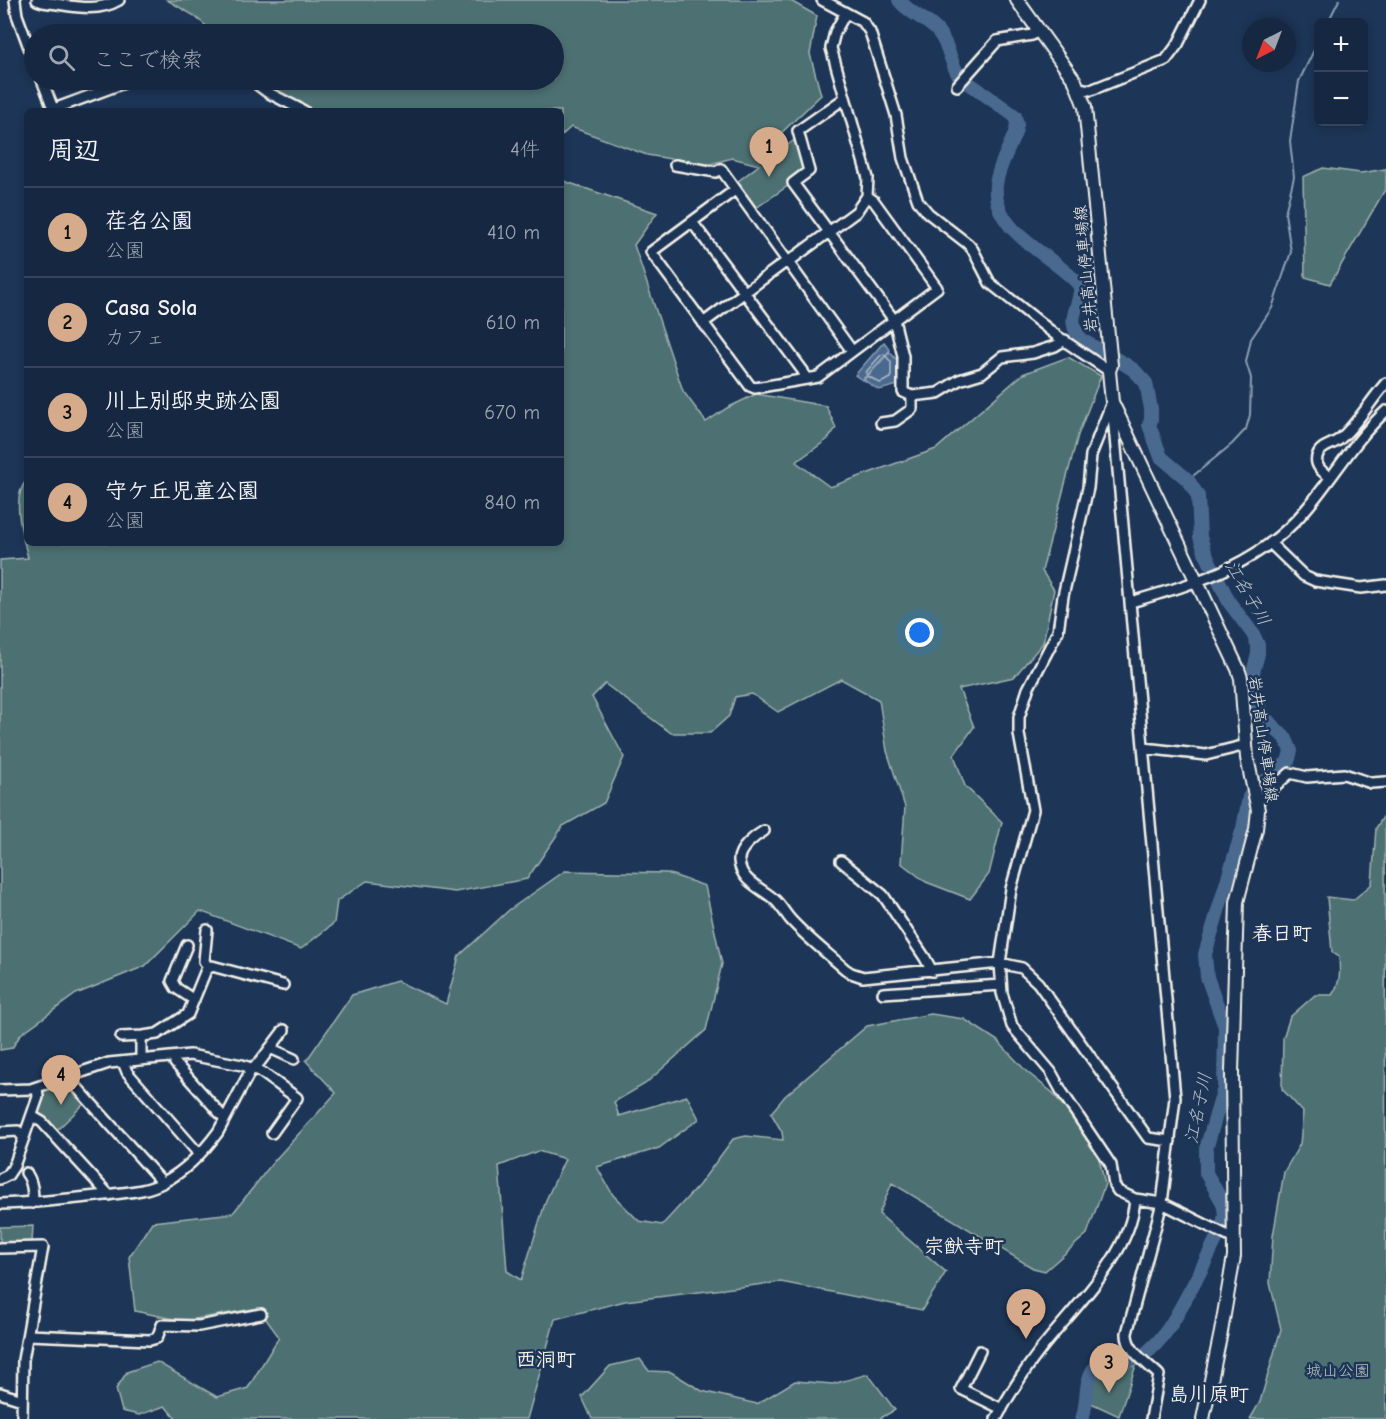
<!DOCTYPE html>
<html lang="ja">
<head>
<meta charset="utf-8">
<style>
	body { margin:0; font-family:"Comic Neue","Klee One",sans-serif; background:#23344c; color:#f1f3f6 }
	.controls { position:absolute; right:18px; top:18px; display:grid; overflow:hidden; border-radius:9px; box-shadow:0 3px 9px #0003 }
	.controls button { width:54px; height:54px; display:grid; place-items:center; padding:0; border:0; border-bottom:2px solid #35445a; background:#162841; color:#f1f3f6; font:30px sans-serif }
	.compass { position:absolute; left:1242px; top:18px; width:54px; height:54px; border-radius:50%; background:#162841; box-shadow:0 3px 9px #0003; rotate:222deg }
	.you { position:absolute; left:920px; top:633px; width:21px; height:21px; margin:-15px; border:4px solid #fff; border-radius:50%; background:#1a73e8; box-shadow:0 0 0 9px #1a73e833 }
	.badge { display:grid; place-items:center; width:39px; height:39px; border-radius:50%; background:#d6ab8b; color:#111; font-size:20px; font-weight:700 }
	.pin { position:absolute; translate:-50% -50px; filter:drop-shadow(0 2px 3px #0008) }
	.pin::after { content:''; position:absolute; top:32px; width:21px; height:18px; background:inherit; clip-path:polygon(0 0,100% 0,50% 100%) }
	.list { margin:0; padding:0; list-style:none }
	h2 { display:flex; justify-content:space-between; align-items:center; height:78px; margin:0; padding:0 24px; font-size:26px }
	h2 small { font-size:20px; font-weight:400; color:#9ea6b1 }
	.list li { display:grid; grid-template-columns:39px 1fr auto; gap:18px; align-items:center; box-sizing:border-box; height:90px; padding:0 24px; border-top:2px solid #35445a }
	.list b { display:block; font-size:22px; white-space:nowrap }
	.list p { margin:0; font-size:20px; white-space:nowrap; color:#9ea6b1 }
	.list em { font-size:20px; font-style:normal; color:#9ea6b1 }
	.icon { flex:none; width:33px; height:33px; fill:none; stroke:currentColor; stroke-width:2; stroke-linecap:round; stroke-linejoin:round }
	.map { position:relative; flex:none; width:1386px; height:1419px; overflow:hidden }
	.search { position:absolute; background:#162841; box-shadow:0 3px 9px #0003; left:24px; top:24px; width:540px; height:66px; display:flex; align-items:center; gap:15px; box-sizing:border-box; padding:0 21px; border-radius:33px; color:#9ea6b1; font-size:22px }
	.panel { position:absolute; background:#162841; box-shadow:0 3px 9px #0003; left:24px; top:108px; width:540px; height:438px; border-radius:9px }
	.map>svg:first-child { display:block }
	.green { fill:#4d7173; stroke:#a0b1ae; stroke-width:1.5; fill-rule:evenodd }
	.water { fill:#49698f; stroke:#8d9fb3; stroke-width:1.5 }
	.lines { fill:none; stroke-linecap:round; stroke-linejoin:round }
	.shore { stroke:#b0bbc4; stroke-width:1.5 }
	.stream { stroke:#8d9fb3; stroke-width:2 }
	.river { stroke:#49698f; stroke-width:14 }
	.minor-casing { stroke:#f4f1e8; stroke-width:14 }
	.major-casing { stroke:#f4f1e8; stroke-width:16 }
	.minor { stroke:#1d3557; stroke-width:9 }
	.major { stroke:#1d3557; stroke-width:12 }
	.labels { text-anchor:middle; stroke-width:5; stroke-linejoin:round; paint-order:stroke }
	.street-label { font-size:16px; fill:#f4f1e8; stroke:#1d3557 }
	.park-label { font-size:16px; fill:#bac4bf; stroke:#1d3557 }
	.water-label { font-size:18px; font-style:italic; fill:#b8c1c9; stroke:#1d3557 }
	.quarter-label { font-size:20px; font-weight:bold; fill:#f4f1e8; stroke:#1d3557 }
</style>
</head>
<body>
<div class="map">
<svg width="1386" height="1419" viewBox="0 0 1386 1419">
	<rect width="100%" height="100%" fill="#1d3557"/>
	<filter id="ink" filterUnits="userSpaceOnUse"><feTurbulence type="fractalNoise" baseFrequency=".0167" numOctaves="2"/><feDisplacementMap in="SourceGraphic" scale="12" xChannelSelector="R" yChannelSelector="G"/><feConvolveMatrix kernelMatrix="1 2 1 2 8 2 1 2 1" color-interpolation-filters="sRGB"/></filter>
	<g filter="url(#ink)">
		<path class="green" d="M167,0H789L817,16L810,54L821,95L776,138L782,149L796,139C803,163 810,166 788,183L789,185L756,208L737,182L759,165L732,158L707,165L647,155L571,127L561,136V111H310L286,100L255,80H554V34H216L193,15Z
			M1323,168L1361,173L1386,169V188L1330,284L1305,277L1303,177Z
			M561,180L657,213L634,245L683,391L706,422L727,408L756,394L826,406L836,428L828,439L796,462L830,487L936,449L1023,374L1068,357L1101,376L1078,435L1042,571L1054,590L1043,643L1014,677L959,689L974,727L954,755L965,786L1002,822L989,874L970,899L926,882L901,863L905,807L887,751L879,700L841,679L778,712L752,694L735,697L729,716L710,733H671L605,684L592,697L624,757L604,803L563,826L527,879L455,892L367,881L337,901L334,923L301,949L200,911L145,966L76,994L21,1034L12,1048L0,1050V560L28,558C23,537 10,497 27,480V543H561Z
			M1385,814L1386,1419H1250L1260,1402L1281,1329L1270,1283L1273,1236L1284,1172L1300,1144L1303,1112L1282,1089L1283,1038L1290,1017L1315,995H1332C1341,982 1340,972 1339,957L1332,952L1327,897L1353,900L1372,884L1376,828Z
			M565,871L667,873L705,886L722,964L706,1030L645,1084L614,1102L619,1116L687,1096L699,1119L659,1148L597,1167L613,1195L639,1221L662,1225L699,1185L733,1139L746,1136L783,1140L782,1132L771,1113L785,1096L867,1026L931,1014L964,1019L998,1041L1027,1072L1053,1093L1097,1150L1105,1184L1087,1234L1045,1271L1033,1268L892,1183L879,1214L946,1272L922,1310L781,1282L625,1301L555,1319L527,1419H176L165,1406L139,1415L122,1411L116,1389L127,1372L157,1362L217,1397L248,1388L279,1337L258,1308L184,1321L135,1311L129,1257L152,1222L233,1213L274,1161L336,1093L306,1061L352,995L397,981L446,1004L459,956L509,910ZM538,1151L565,1159L546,1200L521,1280L507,1271L499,1166Z
			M62,1083L67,1084L85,1103L56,1131L39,1113L38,1108L43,1092L47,1088Z
			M33,1226L32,1242L0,1244V1227Z
			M640,1359L649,1371L671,1372L702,1391L757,1404L795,1381L833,1384L868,1374L895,1410L879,1419H592L582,1397L610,1366Z
			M1136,1365L1119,1416L1091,1403L1093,1383L1098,1374Z"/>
		<path class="water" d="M884,342L890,350L862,380L855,375Z
			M890,352L897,360L898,385L879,390L864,380Z"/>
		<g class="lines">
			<path class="shore" d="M884,354L891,362V378L880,383L868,376L866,372L881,355Z"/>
			<path class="stream" d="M1328,22L1339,0
				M1188,480L1232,444L1246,429L1250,415L1251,378L1246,362L1251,339L1272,308L1291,252L1285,213L1294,177L1290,141L1299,81L1318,42"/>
			<path class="river" d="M899,0C910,15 929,19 939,33C949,45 950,62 959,76L1015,116L1017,125L1015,133C1009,149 998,167 996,185C991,233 1056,256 1080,286C1082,307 1062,319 1083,341L1123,363L1134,370L1146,383L1151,409V420L1149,425L1161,457L1188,480L1198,496L1200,537L1205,552L1229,602L1253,634L1258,645V654L1252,676L1255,699L1263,716L1286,739L1291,751L1288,762L1259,786L1249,797L1243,828L1205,954L1207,977L1225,1027L1224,1088L1206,1149V1173L1223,1203L1225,1214L1223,1225C1213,1246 1203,1267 1192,1287C1178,1312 1168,1336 1145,1354C1131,1364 1101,1359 1093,1370C1084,1384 1088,1404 1082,1419"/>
			<defs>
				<path id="minor" d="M15,0L17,15L34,61
					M37,0L43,2C69,5 95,14 119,0
					M822,0L863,22L870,32L896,115L903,158L918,201L928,213L968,244L973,250L990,283L1057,336L1109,371
					M42,80L54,111
					M251,80L267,92L304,111
					M957,86L997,41L1032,35L1039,30
					M1078,88L1091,90L1166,60L1178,44L1200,0
					M845,98L798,131L809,171L793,183L894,320L903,356V392L912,396L938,393L959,380L982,373L1002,357L1033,353L1055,346L1065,340
					M54,109L132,80
					M675,165L716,172L721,169L852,351
					M735,190L651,252L750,386L755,388L818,377L937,288L874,201L867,196
					M692,222L803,371L806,379
					M788,262L856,212L867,196L868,178L831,48L835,32L845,14
					M703,323L787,261
					M1112,404L1175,1098L1162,1203L1127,1333C1126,1350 1147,1363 1159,1375L1151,1419
					M1110,407L1091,455L1088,488L1063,596L1058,631L1028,689L1019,717V734L1033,810L1011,889L1000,963L1002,993L1012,1026L1051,1072L1062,1092L1111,1165L1114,1185L1118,1191L1135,1199L1162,1203L1234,1239
					M881,423L895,421L912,409V396
					M1330,477C1322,472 1313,465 1318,454C1322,445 1334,445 1341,438C1358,423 1371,400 1386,383
					M1270,543L1304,576L1315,581L1361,588L1386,585
					M1131,602C1199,582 1260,565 1307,508C1334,476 1355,439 1386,411
					M1144,748L1206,755L1246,745
					M1257,802L1290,773L1307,777L1344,774L1371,783L1386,782
					M764,831C755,836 738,849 739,861C741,883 763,888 776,901C781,906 785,913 790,919C806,937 827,953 845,969L851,973L863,977L1000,963L1022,968L1038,983L1148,1138L1170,1141
					M841,861L883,895L925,958L932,971
					M207,930L204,961L208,967
					M187,945L172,981L176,988L194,1000
					M883,993L1001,985
					M121,1037L143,1036
					M270,1048L294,1059
					M174,1057L175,1063L225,1119
					M141,1060V1041L143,1036L157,1034L188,1014L206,970L212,966L283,985
					M123,1062L127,1072L199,1154
					M70,1076L73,1083L163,1183
					M0,1090L31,1089L109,1063L190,1055L242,1065L260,1071L297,1098L272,1133
					M32,1116L42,1122L109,1195
					M0,1132L18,1131L24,1138
					M26,1173C32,1180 34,1194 32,1203
					M0,1179L8,1175L14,1166L38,1097L37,1087
					M0,1204C36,1203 70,1199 106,1195C126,1192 146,1192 164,1182C185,1171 204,1151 218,1132L252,1068L259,1063L284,1030
					M0,1248L43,1247L23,1360L22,1419
					M28,1335L150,1340L157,1338L162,1325L199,1326L261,1314
					M980,1351L961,1389L1002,1409
					M0,1393L22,1400
					M996,1419C1009,1395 1024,1371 1041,1349C1074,1307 1131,1255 1135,1199"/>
				<path id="major" d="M1017,0L1075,81L1085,107L1111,365L1109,371L1112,402L1238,669L1241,678L1247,758L1258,810L1256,829L1237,902L1232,1072L1234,1256L1221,1332L1203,1419"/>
			</defs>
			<use href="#minor" class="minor-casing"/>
			<use href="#major" class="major-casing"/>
			<use href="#minor" class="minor"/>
			<use href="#major" class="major"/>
		</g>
	</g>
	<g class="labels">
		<g class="street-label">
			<text transform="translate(1085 269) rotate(-95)" y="6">岩井高山停車場線</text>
			<text transform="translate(1264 739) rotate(82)" y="6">岩井高山停車場線</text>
		</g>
		<g class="park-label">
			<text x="1338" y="1376">城山公園</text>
		</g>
		<g class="water-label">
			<text transform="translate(1248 593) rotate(60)" y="6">江名子川</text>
			<text transform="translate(1198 1108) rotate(-78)" y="6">江名子川</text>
		</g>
		<g class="quarter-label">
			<text x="1282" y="940">春日町</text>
			<text x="964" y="1253">宗猷寺町</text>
			<text x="546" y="1366">西洞町</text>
			<text x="1209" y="1401">島川原町</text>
		</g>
	</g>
</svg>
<div class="controls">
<button>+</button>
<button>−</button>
</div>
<svg class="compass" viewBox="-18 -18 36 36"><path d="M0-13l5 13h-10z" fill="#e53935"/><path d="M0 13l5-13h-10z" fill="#9ea6b1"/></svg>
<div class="you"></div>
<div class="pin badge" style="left:769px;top:177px">1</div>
<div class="pin badge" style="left:1026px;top:1339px">2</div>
<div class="pin badge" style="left:1109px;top:1393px">3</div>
<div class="pin badge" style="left:61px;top:1105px">4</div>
<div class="search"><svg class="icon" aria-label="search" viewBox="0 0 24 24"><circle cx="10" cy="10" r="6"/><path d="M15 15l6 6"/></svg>ここで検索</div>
<section class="panel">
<h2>周辺<small>4件</small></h2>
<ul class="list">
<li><span class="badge">1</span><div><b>荏名公園</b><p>公園</p></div><em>410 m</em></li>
<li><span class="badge">2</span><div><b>Casa Sola</b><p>カフェ</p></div><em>610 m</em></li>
<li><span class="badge">3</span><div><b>川上別邸史跡公園</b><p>公園</p></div><em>670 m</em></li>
<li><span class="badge">4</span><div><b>守ケ丘児童公園</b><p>公園</p></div><em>840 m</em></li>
</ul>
</section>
</div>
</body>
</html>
